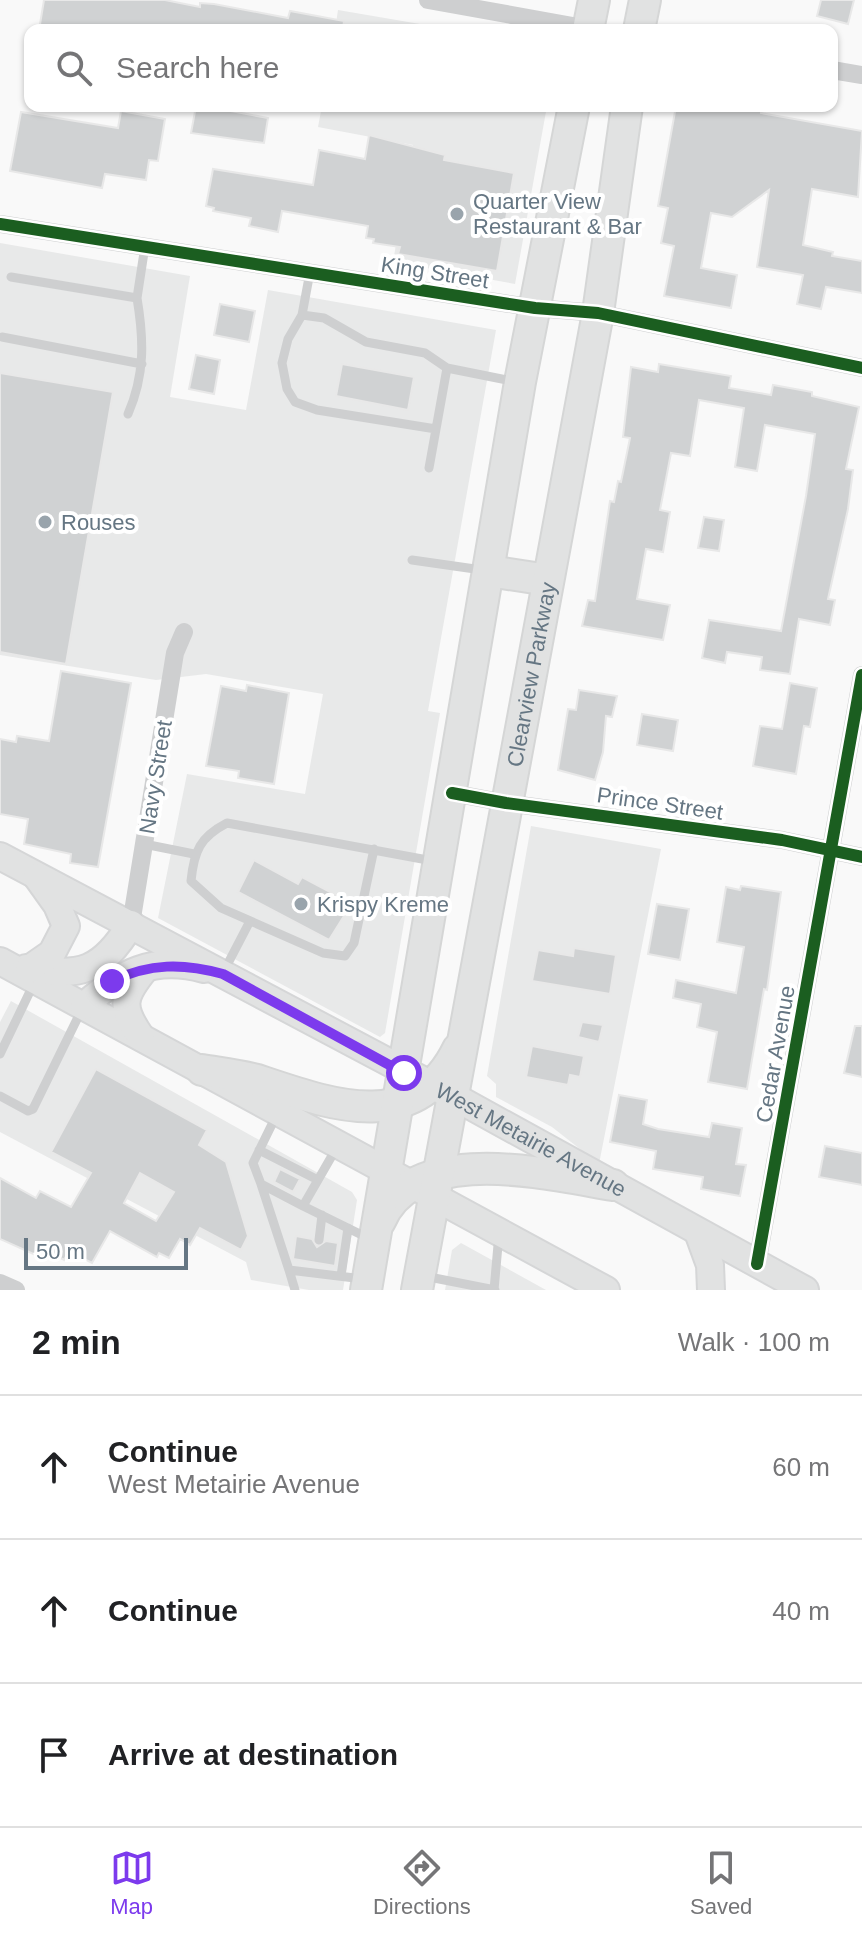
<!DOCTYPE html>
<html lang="en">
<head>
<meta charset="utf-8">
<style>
	body { margin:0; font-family:Arial,sans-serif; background:#f6f6f6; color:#202124 }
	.scale { position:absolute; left:24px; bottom:20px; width:164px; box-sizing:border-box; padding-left:8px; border:4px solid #657683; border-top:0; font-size:22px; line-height:28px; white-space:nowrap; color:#657683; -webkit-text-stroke:6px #fff; paint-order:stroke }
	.stop { position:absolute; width:24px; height:24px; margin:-18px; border:6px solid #7c3aed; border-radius:50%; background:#fff }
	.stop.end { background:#7c3aed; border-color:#fff; box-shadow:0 2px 8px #0008 }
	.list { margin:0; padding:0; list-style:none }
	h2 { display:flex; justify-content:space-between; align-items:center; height:104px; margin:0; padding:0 32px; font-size:34px }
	h2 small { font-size:26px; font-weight:400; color:#757577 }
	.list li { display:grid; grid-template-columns:52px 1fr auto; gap:24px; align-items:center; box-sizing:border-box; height:144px; padding:0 32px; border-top:2px solid #e0e0e0 }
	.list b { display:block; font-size:30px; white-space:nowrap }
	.list p { margin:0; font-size:26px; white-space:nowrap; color:#757577 }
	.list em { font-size:26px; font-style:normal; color:#757577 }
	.icon { flex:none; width:44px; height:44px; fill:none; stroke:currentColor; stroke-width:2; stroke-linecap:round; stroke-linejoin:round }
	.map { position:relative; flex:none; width:862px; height:1290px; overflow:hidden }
	.search { position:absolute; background:#fff; box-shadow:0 2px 6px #0004; left:24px; right:24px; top:24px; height:88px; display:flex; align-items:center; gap:20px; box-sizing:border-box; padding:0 28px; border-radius:16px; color:#757577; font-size:30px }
	.sheet { height:536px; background:#fff }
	nav { display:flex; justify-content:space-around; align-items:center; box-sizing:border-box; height:112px; border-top:2px solid #e0e0e0; background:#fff; font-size:22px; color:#757577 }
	nav a { display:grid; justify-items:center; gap:4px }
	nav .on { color:#7c3aed }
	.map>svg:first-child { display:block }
	.built { fill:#e8e9e9 }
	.building { fill:#d0d2d3; stroke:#e8e8e8; stroke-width:2; fill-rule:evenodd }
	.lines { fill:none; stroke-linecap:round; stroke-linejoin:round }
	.secondary-casing { stroke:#d5d6d7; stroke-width:30 }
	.trunk-casing { stroke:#d5d6d6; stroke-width:34 }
	.service { stroke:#cecfd0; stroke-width:9 }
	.minor { stroke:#cecfd0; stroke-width:18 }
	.secondary { stroke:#e1e2e2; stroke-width:26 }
	.trunk { stroke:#e1e2e2; stroke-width:30 }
	.cycleway-casing { stroke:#fff; stroke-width:17 }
	.cycleway { stroke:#1b5e20; stroke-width:12 }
	.route { stroke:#7c3aed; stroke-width:10 }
	.poi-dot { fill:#99a4ac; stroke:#fff; stroke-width:3 }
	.labels { text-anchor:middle; stroke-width:8; stroke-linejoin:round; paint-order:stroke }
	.poi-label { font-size:22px; fill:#657683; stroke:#fff; text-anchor:start }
	.street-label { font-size:22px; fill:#657683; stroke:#fff }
</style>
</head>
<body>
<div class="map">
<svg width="862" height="1290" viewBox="0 0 862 1290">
	<rect width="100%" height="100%" fill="#f9f9f9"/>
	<path class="built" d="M338,10L455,30H335Z
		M322,106H547L515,284L393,262L413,145L318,127Z
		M0,243L190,276L170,397L246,410L268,290L496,330L428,711L440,713L385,1033L380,1037L158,918L187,774L305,794L323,694L206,674L156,680L0,655Z
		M531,826L661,849L599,1164L552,1127L496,1097V1084L487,1076Z
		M11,1001L352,1192L357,1200L343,1290H309L251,1280L246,1262L0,1132V1022Z
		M461,1243L546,1290H445L452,1250Z"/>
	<path class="building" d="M44,0H165L200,7V3L214,4L288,18L290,11L344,21L343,30H39Z
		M821,0H854L848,24L817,16Z
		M196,106H221L220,109L268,118L264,143L191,133Z
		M676,106H762L761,113L862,131L858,197L812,189L803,245L833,252L832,256L862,261V293L826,287L821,309L797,304L803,275L757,267L769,190L732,217L711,213L701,268L737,275L731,308L664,296L674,246L661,243L668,208L658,206Z
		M121,111L165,119L158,161L149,160L146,180L105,174L102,188L10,171L21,112L118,128Z
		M369,135L445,155L444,160L514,173L497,271L398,254L400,247L373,243L374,239L366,238L368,226L282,211L278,232L249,226L251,218L213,211L214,208L206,206L213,169L313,185L319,150L365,159Z
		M220,304L255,311L249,342L214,335Z
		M196,355L220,360L214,394L189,389Z
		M342,364L414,377L408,410L336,396Z
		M659,364L731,376L729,388L771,395L773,385L812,392V396L859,407L846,469L853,470L848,509L828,599L835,600L830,625L799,619L790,674L760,670L762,657L727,652L725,663L702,658L709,620L781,631L806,496L815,434L765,425L757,471L735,467L744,408L699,400L690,456L671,453L660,510L670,512L663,552L646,549L637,599L670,605L663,640L582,626L588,600L595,601L610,501L614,502L618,481L621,482L630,438L623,437L631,367L658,372Z
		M0,373L113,392L66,664L0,652Z
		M704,517L724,520L719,551L698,548Z
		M61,671L131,683L98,867L70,863L71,854L24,844L28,819L0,814V739L16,742L17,736L49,741Z
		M790,683L817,688L810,727L804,726L796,774L753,766L760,726L782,729Z
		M247,685L289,693L274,784L238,778L239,771L206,766L221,686L246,691Z
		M579,690L617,696L612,717L606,716L603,752L595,780L558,770L568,709L576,710Z
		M642,714L678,720L673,751L637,745Z
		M254,860L298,884L302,877L336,895L333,900L349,908L329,940L238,892Z
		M741,886L781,892L767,990L764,989L747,1089L708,1082L717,1032L697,1027L701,1004L673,998L676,980L736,993L744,947L717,942L726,887L740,890Z
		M657,904L689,909L680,960L648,954Z
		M574,948L616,955L610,994L532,981L538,950L573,956Z
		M582,1022L603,1025L599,1042L578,1037Z
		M855,1026H862V1077L844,1073Z
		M532,1046L584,1056L580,1077L570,1075L568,1085L526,1077Z
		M96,1069L207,1130L199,1145L226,1162L248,1236L241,1250L200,1228L190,1245L180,1239L169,1258L159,1253L157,1257L110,1231L92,1263L69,1251L64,1260L44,1249L40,1257L0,1239V1178L36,1198L40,1191L71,1207L91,1173L51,1152ZM140,1173L174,1192L156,1221L124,1203Z
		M619,1095L647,1100L643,1124L658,1129L709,1137L712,1123L742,1128L736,1164L746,1165L740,1196L701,1189L703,1177L653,1169L656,1151L610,1142Z
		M825,1146L862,1153V1185L819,1177Z
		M280,1169L300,1179L293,1192L274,1182Z
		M296,1236L312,1239L317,1247L326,1241L338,1243L335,1266L293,1259Z"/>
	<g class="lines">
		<defs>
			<g id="secondary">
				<path id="s1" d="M0,856L460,1100L805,1290"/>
				<path d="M0,961L606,1290"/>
				<path d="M26,968C81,978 102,971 131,924"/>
				<path d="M29,969L52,953L66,926L57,905L37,877"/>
				<path d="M84,1006C120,973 153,955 204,969"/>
				<path d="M141,1037C120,1007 122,997 145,969"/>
				<path d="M698,1232L710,1265L711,1290"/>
			</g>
			<g id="trunk">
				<path d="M588,30L594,0"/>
				<path d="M639,30L645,0"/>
				<path d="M489,571L548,580"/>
				<path d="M202,1070C220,1073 239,1075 257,1080C329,1104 415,1137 458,1049"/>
				<path d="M380,1221C414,1141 547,1174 613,1185"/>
				<path d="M366,1290L520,382L574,106"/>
				<path id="s2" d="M417,1290L598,313L627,106"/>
			</g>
		</defs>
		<use href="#secondary" class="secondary-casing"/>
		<use href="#trunk" class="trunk-casing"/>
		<path class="service" d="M310,272L302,315L288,339L282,363L287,389L295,402L317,410L436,429
			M11,277L137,298L145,246
			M302,315L324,318L366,342L425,353L447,368L517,382
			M2,337L142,364
			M128,414C145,375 144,340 137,298
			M429,468L447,368
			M412,560L482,570
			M144,844L194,854
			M374,849L354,943L345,956L323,953L221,908L191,881C194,851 200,837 227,823L433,861
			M224,971L250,921
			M0,1054L35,981
			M0,1096L28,1111L33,1109L82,1009
			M277,1114L253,1163L261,1184L303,1206L337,1147
			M259,1150L318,1180
			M261,1184L289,1270L363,1279
			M303,1206L368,1238
			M319,1240L322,1215
			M289,1270L295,1290
			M341,1276L348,1228
			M424,1276L495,1290
			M494,1290L499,1234"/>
		<path class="minor" d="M428,0L595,30
			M832,70L862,75
			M0,224L535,308L598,313L862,368
			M452,793L506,803L782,840L862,857
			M131,924L175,653L184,632
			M757,1264L862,675
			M0,1283L16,1290"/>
		<use href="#secondary" class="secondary"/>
		<use href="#trunk" class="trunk"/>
		<defs>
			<path id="cycleway" d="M0,224L535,308L598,313L862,368
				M452,793L506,803L782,840L862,857
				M757,1264L862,675"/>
		</defs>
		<use href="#cycleway" class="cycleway-casing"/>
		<use href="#cycleway" class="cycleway"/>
	</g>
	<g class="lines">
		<path class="route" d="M112,981C150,963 183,963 223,974L404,1073"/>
	</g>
	<g class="poi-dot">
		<circle cx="457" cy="214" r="8"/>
		<circle cx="45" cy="522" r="8"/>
		<circle cx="301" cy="904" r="8"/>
	</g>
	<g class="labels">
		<g class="poi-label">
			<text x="473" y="209">Quarter View<tspan x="473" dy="25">Restaurant &amp; Bar</tspan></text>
			<text x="61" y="530">Rouses</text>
			<text x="317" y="912">Krispy Kreme</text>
		</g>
		<g class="street-label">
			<text transform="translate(435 272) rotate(9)" y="8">King Street</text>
			<text dy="8" stroke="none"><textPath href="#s2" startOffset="626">Clearview Parkway</textPath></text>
			<text transform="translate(155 777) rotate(-81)" y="8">Navy Street</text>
			<text transform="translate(660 803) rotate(8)" y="8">Prince Street</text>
			<text transform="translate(775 1054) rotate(-80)" y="8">Cedar Avenue</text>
			<text dy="8" stroke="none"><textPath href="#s1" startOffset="602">West Metairie Avenue</textPath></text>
		</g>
	</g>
</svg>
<div class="scale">50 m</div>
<div class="stop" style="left:404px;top:1073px"></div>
<div class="stop end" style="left:112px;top:981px"></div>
<div class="search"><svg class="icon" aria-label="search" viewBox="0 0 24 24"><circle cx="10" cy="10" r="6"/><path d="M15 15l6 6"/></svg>Search here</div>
</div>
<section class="sheet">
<h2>2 min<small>Walk · 100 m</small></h2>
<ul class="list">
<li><svg class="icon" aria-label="ahead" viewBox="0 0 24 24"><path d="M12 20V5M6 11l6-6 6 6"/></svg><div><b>Continue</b><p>West Metairie Avenue</p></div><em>60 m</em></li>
<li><svg class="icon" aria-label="ahead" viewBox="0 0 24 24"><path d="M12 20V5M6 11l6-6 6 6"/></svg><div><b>Continue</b></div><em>40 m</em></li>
<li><svg class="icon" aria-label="arrive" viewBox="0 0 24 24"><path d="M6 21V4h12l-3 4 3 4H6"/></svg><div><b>Arrive at destination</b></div></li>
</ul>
</section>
<nav>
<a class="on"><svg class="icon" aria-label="map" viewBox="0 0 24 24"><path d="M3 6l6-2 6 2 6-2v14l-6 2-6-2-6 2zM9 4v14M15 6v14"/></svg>Map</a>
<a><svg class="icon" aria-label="directions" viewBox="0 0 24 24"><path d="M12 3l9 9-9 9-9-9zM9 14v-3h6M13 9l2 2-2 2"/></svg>Directions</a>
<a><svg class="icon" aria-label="saved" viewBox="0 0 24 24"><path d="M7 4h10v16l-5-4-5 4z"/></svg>Saved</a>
</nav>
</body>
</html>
